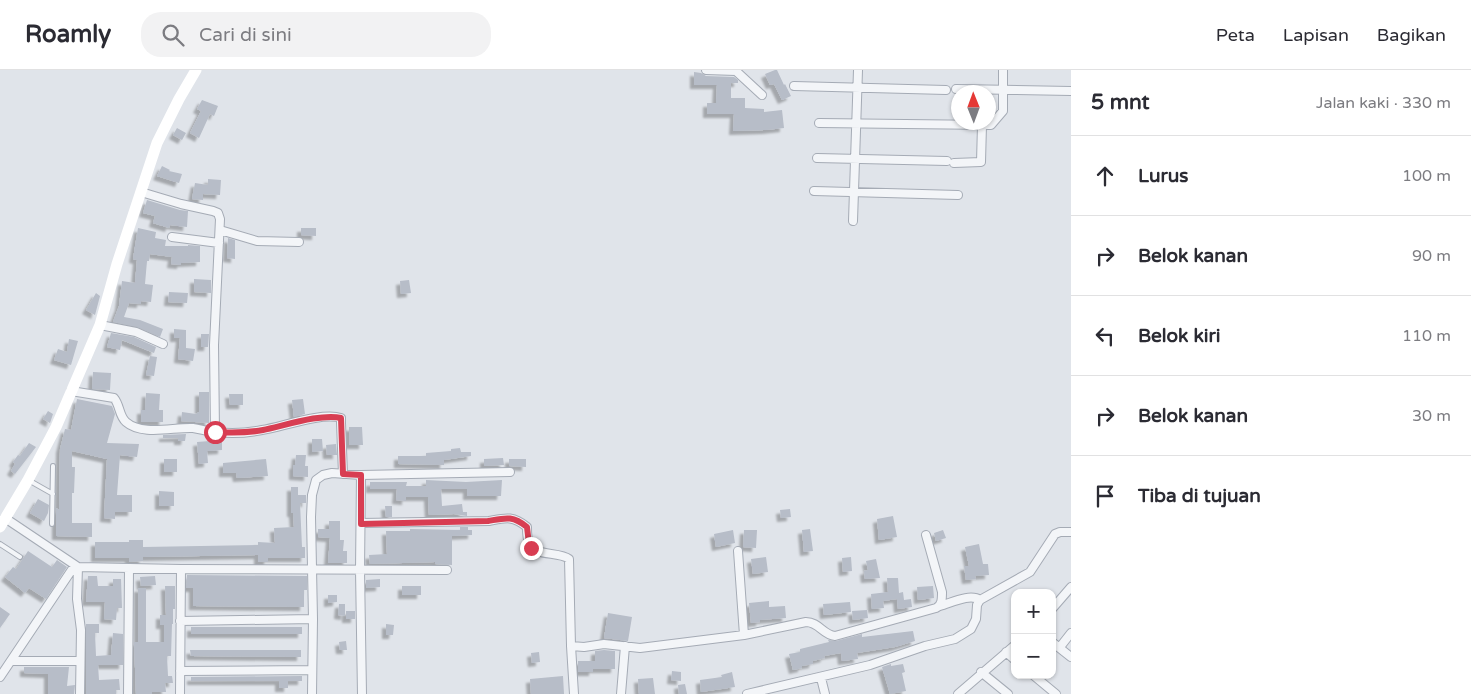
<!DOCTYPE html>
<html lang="id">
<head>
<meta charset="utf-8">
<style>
	body { margin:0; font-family:"Varela Round",sans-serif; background:#f2f2f3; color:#2b2b33 }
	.controls { position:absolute; right:15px; bottom:15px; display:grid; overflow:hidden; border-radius:10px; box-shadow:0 1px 4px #0004 }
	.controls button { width:45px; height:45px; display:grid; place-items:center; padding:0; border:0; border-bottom:1px solid #e1e1e2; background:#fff; color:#2b2b33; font:25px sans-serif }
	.compass { position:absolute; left:951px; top:15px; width:45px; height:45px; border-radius:50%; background:#fff; box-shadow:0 1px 4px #0004; rotate:359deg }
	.stop { position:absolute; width:15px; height:15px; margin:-11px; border:4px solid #d83d52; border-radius:50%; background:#fff }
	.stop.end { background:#d83d52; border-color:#fff; box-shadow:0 1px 5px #0008 }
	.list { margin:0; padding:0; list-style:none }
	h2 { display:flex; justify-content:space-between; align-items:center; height:65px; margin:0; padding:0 20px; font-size:21px }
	h2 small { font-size:16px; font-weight:400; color:#7c7c81 }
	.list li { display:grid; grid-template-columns:32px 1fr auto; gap:15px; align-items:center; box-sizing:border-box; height:80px; padding:0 20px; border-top:1px solid #e1e1e2 }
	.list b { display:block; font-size:19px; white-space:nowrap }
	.list em { font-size:16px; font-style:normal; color:#7c7c81 }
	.icon { flex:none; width:28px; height:28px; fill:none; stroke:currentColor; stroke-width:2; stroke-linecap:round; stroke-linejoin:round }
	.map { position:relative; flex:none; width:1071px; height:624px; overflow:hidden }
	header { display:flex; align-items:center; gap:30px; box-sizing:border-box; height:70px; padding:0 25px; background:#fff; border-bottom:1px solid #e1e1e2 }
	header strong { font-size:24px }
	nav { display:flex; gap:28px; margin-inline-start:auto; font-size:18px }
	.search { width:350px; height:45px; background:#f2f2f3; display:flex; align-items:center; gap:12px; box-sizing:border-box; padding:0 18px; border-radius:20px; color:#7c7c81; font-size:19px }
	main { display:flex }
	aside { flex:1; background:#fff }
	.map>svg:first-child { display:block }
	.building { fill:#b7bdc8; filter:url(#shadow) }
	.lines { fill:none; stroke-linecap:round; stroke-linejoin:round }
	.lane-casing { stroke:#a5abb5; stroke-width:6 }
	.street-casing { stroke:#a5abb5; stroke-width:10 }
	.lane { stroke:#f3f5f8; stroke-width:4 }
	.street { stroke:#f3f5f8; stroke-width:8 }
	.secondary { stroke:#fff; stroke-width:11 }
	.route { stroke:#d83d52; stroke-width:6 }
</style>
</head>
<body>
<header>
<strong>Roamly</strong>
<div class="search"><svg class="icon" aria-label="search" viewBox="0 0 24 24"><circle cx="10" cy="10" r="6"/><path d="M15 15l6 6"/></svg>Cari di sini</div>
<nav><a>Peta</a><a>Lapisan</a><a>Bagikan</a></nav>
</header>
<main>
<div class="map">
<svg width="1071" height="624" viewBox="0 0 1071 624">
	<defs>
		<filter id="shadow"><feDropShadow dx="-4" dy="4" stdDeviation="1" flood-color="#0004"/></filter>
	</defs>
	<rect width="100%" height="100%" fill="#e0e4ea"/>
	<path class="building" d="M775,0H777L784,15L785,14L791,26L782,30L774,14L770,15L765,4Z
		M694,2L701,3L706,6L734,7L738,10V13H731V28H745V38L764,39V42L782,40L784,58L766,60L733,61L734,44H707V33H716L717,15H694Z
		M202,30L218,36L214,46L210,44L199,68L190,63L201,41L197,39Z
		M177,58L186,63L182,70L173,65Z
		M162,96L170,100L169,101L182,104L179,113L157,106Z
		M208,109L221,110L220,125L203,124V130L192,129L195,113L208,115Z
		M147,130L180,140L188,141L187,157L170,155L169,158L153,153L155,146L143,143Z
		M138,158L156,162L155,168L166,170L165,176H188V175L200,176V192L181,193V195L171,194L172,187L150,184L149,191H147L145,214L153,215L151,232L141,231V234L129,233L124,247L140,250L163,259L160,267L137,257L113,252L119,236L122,211L135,213L137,190L133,189Z
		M301,158H316V166L301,165Z
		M228,168L235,170V189L227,188Z
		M194,209L211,210V223L194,222Z
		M409,210L411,223L401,224L400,211Z
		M169,222L188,223L187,233L168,232Z
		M96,223L100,226L95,245L86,240Z
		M174,259L186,260V278L195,279L193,291L178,289L180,268H174Z
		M111,263L134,267L156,277L154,283L122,270L120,280L107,277Z
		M201,264H209L208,277H201Z
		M69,269L78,271L71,295L54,290L58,279L67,282Z
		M150,286L157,287L154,306L146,305Z
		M93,302L111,303L110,320L92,319Z
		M199,322H209V353L181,351L182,342L196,344L199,342Z
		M146,323L160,324L159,340H163V352H141V340H145Z
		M229,324H243V335H230Z
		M77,329L112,336L115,344L107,373L139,374L137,387L120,385L117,425H132V442H115V449L104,448L107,389L72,381V397H75L74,423H72V453H92V467L56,466V438L59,440L60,379L65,359L71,360Z
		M303,329L305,344L294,347L292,330Z
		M48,341L53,344L50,353L43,349Z
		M349,357H362L363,375H349Z
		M186,364L185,371H178V368H163V365Z
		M210,368L222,369V380L207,381L208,393L199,394L197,372L210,371Z
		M312,369H322L323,381L312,382Z
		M29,373L36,377L15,404L11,401L15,394L13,392L18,385L20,386Z
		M336,374L337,385H327L326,375Z
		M460,378L461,382H471V386L444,390V395L398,394V386H426V383L451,381V379Z
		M296,385H306L305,396H308V407L293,406V395H295Z
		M503,388L504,395L484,396V389Z
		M164,389H177V402H164Z
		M266,389L268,406L237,408L236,403H223V393Z
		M509,389H526V397L509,396Z
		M426,410L466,412L502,410L501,426H467V419H441L442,436L462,434L463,442H467V446L454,444L429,445L428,427H406V431L396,430L397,419H370V412H407L406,416H426Z
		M291,417H298V425H306V433H300L302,477H305V488H268V492H258V485L143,487V491L129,492V488H95V472H129V470H143V477L258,475V472L275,473L274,458L294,457L293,443H291Z
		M159,421L174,422V436H159Z
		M38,429L49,435L48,443L44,451L30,443Z
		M385,436H392V447H386Z
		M790,439L791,447L781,448L780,440Z
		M893,446L897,467L879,470L877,449Z
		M329,451H340V470H344L343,481H347V493H328L330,468L318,467V459H329Z
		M460,457H468V460H472V465L452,466V495L435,494V492L370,494L369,485L387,484L386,461H410V459L460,460Z
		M810,459L813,481L804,482L802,460Z
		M733,460L735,473L716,477L714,464Z
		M744,460H757L756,478L743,477Z
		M943,460L946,468L936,471L934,463Z
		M979,474L983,494H988L989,505L975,506L976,509L966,510L964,496H969L965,477Z
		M28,481L52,497L57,490L67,497L46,529L29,518L25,523L5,507L13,497L16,499Z
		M766,487L768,502L753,504L751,489Z
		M851,487L852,501L843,502L842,488Z
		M876,489L880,508L865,509L864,501L868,500L866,491Z
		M187,505L307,506V520H304V537L193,536V518H186Z
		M88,506H97L98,516H113V509H121L122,538H117L116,550L104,549L105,532H86Z
		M155,506L156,515L141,516L140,507Z
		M887,508H898L899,523L903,522L904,530L911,529L912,537L898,539L897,529L883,531L884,538L872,539L871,524L888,522Z
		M380,509V517L366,518V510Z
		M165,516H175V539H173V554H172L171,586H167L168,606H172L173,613H165L166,622H152V624H136L134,572H138V518H146V572H164V555H160V545H166Z
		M402,516H421V525H402Z
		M933,516L934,528L918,530L917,517Z
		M328,525H337V532L328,533Z
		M769,531V537L785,536L786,548L760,550V552L751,553L749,533Z
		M850,532L851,542L824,545L823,534Z
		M339,534H345V546L338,545Z
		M0,537L10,544L0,558Z
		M867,540L868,548L853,550L852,541Z
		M346,541H355V549H346Z
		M608,543L632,547L628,571L604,568Z
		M86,554H99V563H95L96,586L111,585L113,563L123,564V595H98L99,610L119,609L120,620H116V624H86Z
		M386,554L394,555L393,565H386Z
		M191,557H302V564H191Z
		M913,561L915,571L895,577L857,583L858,589L842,591L841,583L824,586L825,588L813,591V594L802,596V598L793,600L789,584L800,582V579L829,572L828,570L836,571L862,564V567Z
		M346,571L347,580H340L339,572Z
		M190,580H301V587L191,586Z
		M604,580L615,581V599H593V602H578V591H595V581Z
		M539,582L540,592L532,593L531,583Z
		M891,594V596L903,594L905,602L902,603L906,621L890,624L882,597Z
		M24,597H69L67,616L75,615L74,624H48V604L24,603Z
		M672,601L681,602V611L671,610Z
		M732,602L735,617L701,622L700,610L722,607L721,605Z
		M302,606V611H288V618H279V611H191V607Z
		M563,606L564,624H531L530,609Z
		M653,608L655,624H639L638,609Z
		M685,614L687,624H679L678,615Z"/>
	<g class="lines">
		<defs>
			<path id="lane" d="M30,411L53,424
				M52,454L53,396
				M0,474L20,487"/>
			<path id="street" d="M706,0L736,1L762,25
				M794,16L946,20
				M956,19L1071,21
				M819,53L991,55L1003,41V0
				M817,88L947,91
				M954,93L981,92L982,55
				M814,121L958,125
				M141,122L181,134L213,141L218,143L220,149L214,275L215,362
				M853,151L858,0
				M220,160L257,171L299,172
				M172,167L219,173
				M100,255L136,262L163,274
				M71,321L114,328C120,335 119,346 126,352C142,366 173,357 193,358C201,359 208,362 216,362C231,364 247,363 262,360C282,357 321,342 341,348V353L343,404
				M361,405L360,500L362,624
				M5,448L78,497L181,499L447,500
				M361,453L489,451C505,448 512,445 527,457C527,462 527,468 529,473C533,487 559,481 569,489L571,576
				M738,481L744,565
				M78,497L77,529L81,560L80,624
				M940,536C951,533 970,523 980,530
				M1052,539L1071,517
				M180,551L313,549
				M1052,572L1071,587
				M1060,577L1071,563
				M1006,582L1015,590
				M12,591H80
				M180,601L312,600
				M981,602L1008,624
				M1033,605L1056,624
				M0,607L75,495
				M821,608L825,624
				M128,624L129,499
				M180,624L181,499
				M312,624L313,549L311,447L312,425L316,410L323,405L332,403L361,405L510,402
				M574,624L571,576L584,577L604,574L640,578L744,565L806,552C819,552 823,565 835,566L936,538C942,535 942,529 942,522L926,465
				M621,624L625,576
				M747,624L870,595L925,576L955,569L971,559L976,549L977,535L980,530L1030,502L1055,464L1060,462H1071
				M958,624L1015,575"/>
		</defs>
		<use href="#lane" class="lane-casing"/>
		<use href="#street" class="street-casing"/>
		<use href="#lane" class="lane"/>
		<use href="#street" class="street"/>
		<path class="secondary" d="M0,457L28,410L56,357L100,255L117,194L157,73L179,29L196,0"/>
	</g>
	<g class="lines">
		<path class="route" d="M215,362C231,363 247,363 263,360C283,356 322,343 341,348L343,404L361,405V454L488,451C505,448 512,445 527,457L529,474L531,478"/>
	</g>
</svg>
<div class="controls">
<button>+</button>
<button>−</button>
</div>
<svg class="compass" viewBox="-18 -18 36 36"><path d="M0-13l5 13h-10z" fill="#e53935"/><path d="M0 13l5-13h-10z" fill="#7c7c81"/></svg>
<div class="stop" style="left:215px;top:362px"></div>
<div class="stop end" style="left:531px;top:478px"></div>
</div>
<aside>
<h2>5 mnt<small>Jalan kaki · 330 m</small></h2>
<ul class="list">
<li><svg class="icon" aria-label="ahead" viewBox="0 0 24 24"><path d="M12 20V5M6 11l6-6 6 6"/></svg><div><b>Lurus</b></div><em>100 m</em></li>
<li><svg class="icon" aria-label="right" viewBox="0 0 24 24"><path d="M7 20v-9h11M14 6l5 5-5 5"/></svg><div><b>Belok kanan</b></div><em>90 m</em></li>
<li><svg class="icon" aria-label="left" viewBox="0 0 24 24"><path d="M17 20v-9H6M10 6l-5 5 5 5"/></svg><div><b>Belok kiri</b></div><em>110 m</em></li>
<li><svg class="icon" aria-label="right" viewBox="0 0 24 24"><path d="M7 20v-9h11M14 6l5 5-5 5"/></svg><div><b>Belok kanan</b></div><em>30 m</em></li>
<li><svg class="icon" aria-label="arrive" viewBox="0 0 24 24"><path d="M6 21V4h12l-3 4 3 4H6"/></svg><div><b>Tiba di tujuan</b></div></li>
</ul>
</aside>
</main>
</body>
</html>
